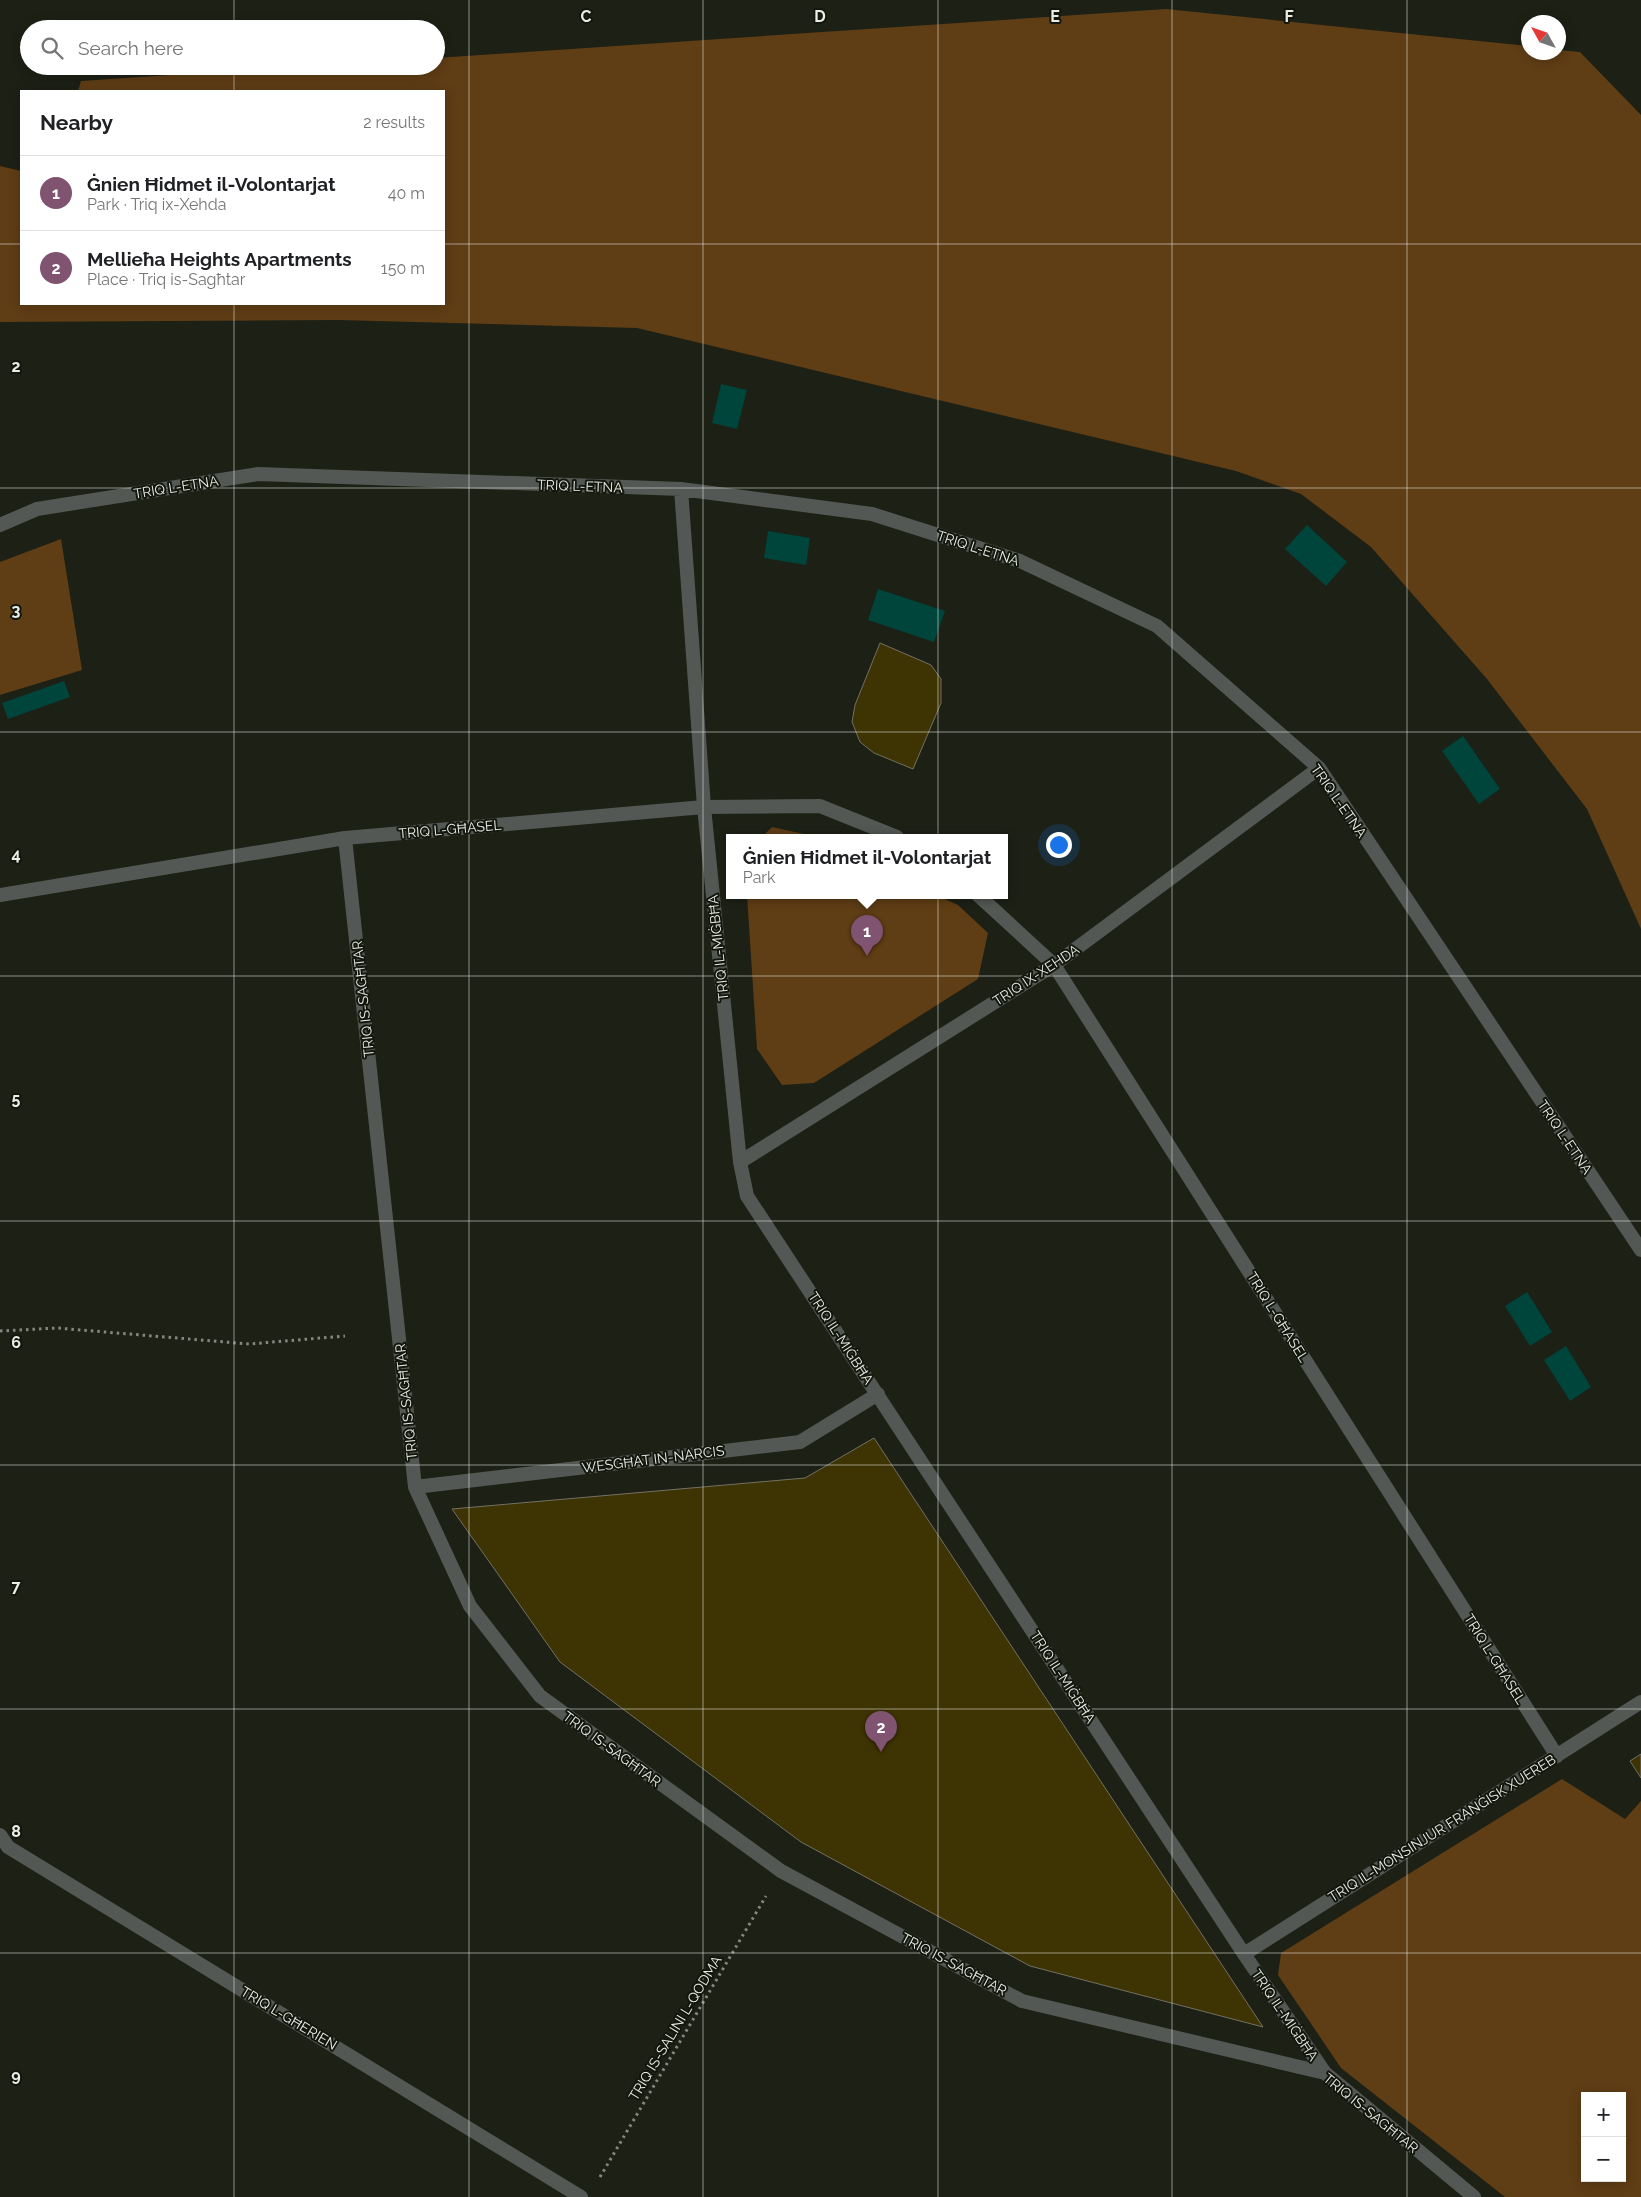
<!DOCTYPE html>
<html lang="en">
<head>
<meta charset="utf-8">
<style>
	body { margin:0; font-family:Raleway,sans-serif; background:#f6f6f6; color:#202124 }
	.controls { position:absolute; right:15px; bottom:15px; display:grid; overflow:hidden; border-radius:0px; box-shadow:0 2px 12px #0003 }
	.controls button { width:45px; height:45px; display:grid; place-items:center; padding:0; border:0; border-bottom:1px solid #e0e0e0; background:#fff; color:#202124; font:25px sans-serif }
	.compass { position:absolute; left:1521px; top:15px; width:45px; height:45px; border-radius:50%; background:#fff; box-shadow:0 2px 12px #0003; rotate:310deg }
	.you { position:absolute; left:1058px; top:844px; width:18px; height:18px; margin:-12px; border:4px solid #fff; border-radius:50%; background:#1a73e8; box-shadow:0 0 0 8px #1a73e833 }
	.badge { display:grid; place-items:center; width:32px; height:32px; border-radius:50%; background:#805371; color:#fff; font-size:16px; font-weight:700 }
	.pin { position:absolute; translate:-50% -41px; filter:drop-shadow(0 1px 2px #0008) }
	.pin::after { content:''; position:absolute; top:26px; width:18px; height:15px; background:inherit; clip-path:polygon(0 0,100% 0,50% 100%) }
	.popup { position:absolute; left:726px; top:834px; width:282px; height:65px; box-sizing:border-box; display:grid; place-content:center; border-radius:0px; background:#fff; filter:drop-shadow(0 1px 4px #0005); font-size:16px; white-space:nowrap; color:#757577 }
	.popup b { font-size:19px; color:#202124 }
	.popup::after { content:''; position:absolute; left:50%; top:100%; margin-left:-10px; border:10px solid transparent; border-top-color:#fff }
	.list { margin:0; padding:0; list-style:none }
	h2 { display:flex; justify-content:space-between; align-items:center; height:65px; margin:0; padding:0 20px; font-size:21px }
	h2 small { font-size:16px; font-weight:400; color:#757577 }
	.list li { display:grid; grid-template-columns:32px 1fr auto; gap:15px; align-items:center; box-sizing:border-box; height:75px; padding:0 20px; border-top:1px solid #e0e0e0 }
	.list b { display:block; font-size:19px; white-space:nowrap }
	.list p { margin:0; font-size:16px; white-space:nowrap; color:#757577 }
	.list em { font-size:16px; font-style:normal; color:#757577 }
	.icon { flex:none; width:28px; height:28px; fill:none; stroke:currentColor; stroke-width:2; stroke-linecap:round; stroke-linejoin:round }
	.map { position:relative; flex:none; width:1641px; height:2197px; overflow:hidden }
	.search { position:absolute; background:#fff; box-shadow:0 2px 12px #0003; left:20px; top:20px; width:425px; height:55px; display:flex; align-items:center; gap:12px; box-sizing:border-box; padding:0 18px; border-radius:28px; color:#757577; font-size:19px }
	.panel { position:absolute; background:#fff; box-shadow:0 2px 12px #0003; left:20px; top:90px; width:425px; height:215px; border-radius:0px }
	.map>svg:first-child { display:block }
	.green { fill:#5f3d15; fill-rule:evenodd }
	.water { fill:#00453b }
	.building { fill:#3e3302; stroke:#747063 }
	.lines { fill:none; stroke-linecap:round; stroke-linejoin:round }
	.path { stroke:#85887f; stroke-width:3; stroke-dasharray:2.5 4; stroke-linecap:butt }
	.minor { stroke:#535854; stroke-width:14 }
	.grid { fill:none; stroke:#eaede5; stroke-width:1; stroke-opacity:0.55 }
	.labels { text-anchor:middle; stroke-width:4; stroke-linejoin:round; paint-order:stroke }
	.street-label { font-size:14px; fill:#eaede5; stroke:#13160c }
	.grid-label { font-size:16px; text-anchor:middle; font-weight:bold; fill:#eaede5; stroke:#13160c; stroke-width:4; stroke-linejoin:round; paint-order:stroke }
</style>
</head>
<body>
<div class="map">
<svg width="1641" height="2197" viewBox="0 0 1641 2197">
	<rect width="100%" height="100%" fill="#1c2015"/>
	<path class="green" d="M1166,9L1528,46V52H1558L1559,50L1580,52L1641,115V929L1587,809L1487,679L1371,547L1301,494L1236,471L637,328L339,320L0,322V166L21,171V304H444V91H78L81,81L306,66H436V58Z
		M61,539L82,670L0,695V562Z
		M772,827L813,836L816,837H762Z
		M747,895H936L958,905L988,933L978,979L814,1083L782,1085L757,1049Z
		M1562,1779L1625,1819L1641,1801V2197H1505L1341,2068L1278,1975L1281,1953ZM1585,2096H1622V2178H1585Z"/>
	<path class="water" d="M721,384L747,390L737,429L712,423Z
		M1307,525L1347,562L1326,586L1285,549Z
		M768,531L810,538L806,565L764,558Z
		M878,589L945,611L934,642L868,620Z
		M64,681L70,697L8,719L2,703Z
		M1463,736L1500,789L1479,804L1442,751Z
		M1527,1292L1552,1332L1530,1346L1505,1306Z
		M1566,1346L1591,1387L1570,1401L1544,1360Z"/>
	<path class="building" d="M880,643L931,665L941,679V703L913,769L874,753L860,742L852,722L855,705Z
		M874,1438L1263,2027L1030,1966L801,1842L560,1662L452,1509L805,1478Z
		M1641,1754V1778L1630,1761Z"/>
	<g class="lines">
		<path class="path" d="M0,1331L57,1328L249,1344L345,1336
			M600,2177L766,1896"/>
		<path class="minor" d="M681,489L704,807L740,1162L747,1196L1244,1954L1325,2073
			M0,525L37,509L258,474L681,489L872,514L1020,561L1157,626L1319,768L1641,1250
			M345,838L415,1487L470,1606L540,1696L781,1871L1022,2001L1325,2073L1474,2197
			M0,895L345,838L704,807L820,806L897,837
			M978,895L1054,965L1557,1756
			M740,1162L1054,965L1319,768
			M415,1487L800,1442L878,1394
			M0,1835L8,1847L581,2197
			M1244,1954L1641,1702"/>
	</g>
	<path class="grid" d="M234,0V29M469,0V2197M703,0V2197M938,0V2197M1172,0V2197M1407,0V2197M234,66V91M0,244H21M444,244H1641M234,304V2197M0,488H1641M0,732H1641M0,976H1641M0,1221H1641M0,1465H1641M0,1709H1641M0,1953H1641"/>
	<g class="labels">
		<g class="street-label">
			<text transform="translate(580 486) rotate(2)" y="5">TRIQ L-ETNA</text>
			<text transform="translate(176 487) rotate(-9)" y="5">TRIQ L-ETNA</text>
			<text transform="translate(978 548) rotate(18)" y="5">TRIQ L-ETNA</text>
			<text transform="translate(1339 801) rotate(55)" y="5">TRIQ L-ETNA</text>
			<text transform="translate(450 829) rotate(-5)" y="5">TRIQ L-GĦASEL</text>
			<text transform="translate(718 948) rotate(-96)" y="5">TRIQ IL-MIĠBĦA</text>
			<text transform="translate(1036 975) rotate(-33)" y="5">TRIQ IX-XEHDA</text>
			<text transform="translate(363 999) rotate(-96)" y="5">TRIQ IS-SAGĦTAR</text>
			<text transform="translate(1565 1137) rotate(56)" y="5">TRIQ L-ETNA</text>
			<text transform="translate(1278 1317) rotate(58)" y="5">TRIQ L-GĦASEL</text>
			<text transform="translate(841 1338) rotate(57)" y="5">TRIQ IL-MIĠBĦA</text>
			<text transform="translate(406 1402) rotate(-96)" y="5">TRIQ IS-SAGĦTAR</text>
			<text transform="translate(653 1459) rotate(-7)" y="5">WESGĦAT IN-NARCIS</text>
			<text transform="translate(1495 1659) rotate(58)" y="5">TRIQ L-GĦASEL</text>
			<text transform="translate(1063 1677) rotate(57)" y="5">TRIQ IL-MIĠBĦA</text>
			<text transform="translate(612 1749) rotate(36)" y="5">TRIQ IS-SAGĦTAR</text>
			<text transform="translate(1442 1828) rotate(-32)" y="5">TRIQ IL-MONSINJUR FRANĠISK XUEREB</text>
			<text transform="translate(954 1964) rotate(28)" y="5">TRIQ IS-SAGĦTAR</text>
			<text transform="translate(1285 2015) rotate(56)" y="5">TRIQ IL-MIĠBĦA</text>
			<text transform="translate(289 2018) rotate(31)" y="5">TRIQ L-GĦERIEN</text>
			<text transform="translate(675 2028) rotate(-59)" y="5">TRIQ IS-SALINI L-QODMA</text>
			<text transform="translate(1371 2113) rotate(39)" y="5">TRIQ IS-SAGĦTAR</text>
		</g>
	</g>
	<g class="grid-label">
		<text x="586" y="22">C</text>
		<text x="820" y="22">D</text>
		<text x="1055" y="22">E</text>
		<text x="1289" y="22">F</text>
		<text x="16" y="372">2</text>
		<text x="16" y="616">3</text>
		<text x="16" y="860">4</text>
		<text x="16" y="1104">5</text>
		<text x="16" y="1348">6</text>
		<text x="16" y="1592">7</text>
		<text x="16" y="1837">8</text>
		<text x="16" y="2081">9</text>
	</g>
</svg>
<div class="controls">
<button>+</button>
<button>−</button>
</div>
<svg class="compass" viewBox="-18 -18 36 36"><path d="M0-13l5 13h-10z" fill="#e53935"/><path d="M0 13l5-13h-10z" fill="#757577"/></svg>
<div class="you"></div>
<div class="pin badge" style="left:867px;top:956px">1</div>
<div class="popup"><b>Ġnien Ħidmet il-Volontarjat</b>Park</div>
<div class="pin badge" style="left:881px;top:1752px">2</div>
<div class="search"><svg class="icon" aria-label="search" viewBox="0 0 24 24"><circle cx="10" cy="10" r="6"/><path d="M15 15l6 6"/></svg>Search here</div>
<section class="panel">
<h2>Nearby<small>2 results</small></h2>
<ul class="list">
<li><span class="badge">1</span><div><b>Ġnien Ħidmet il-Volontarjat</b><p>Park · Triq ix-Xehda</p></div><em>40 m</em></li>
<li><span class="badge">2</span><div><b>Mellieħa Heights Apartments</b><p>Place · Triq is-Sagħtar</p></div><em>150 m</em></li>
</ul>
</section>
</div>
</body>
</html>
